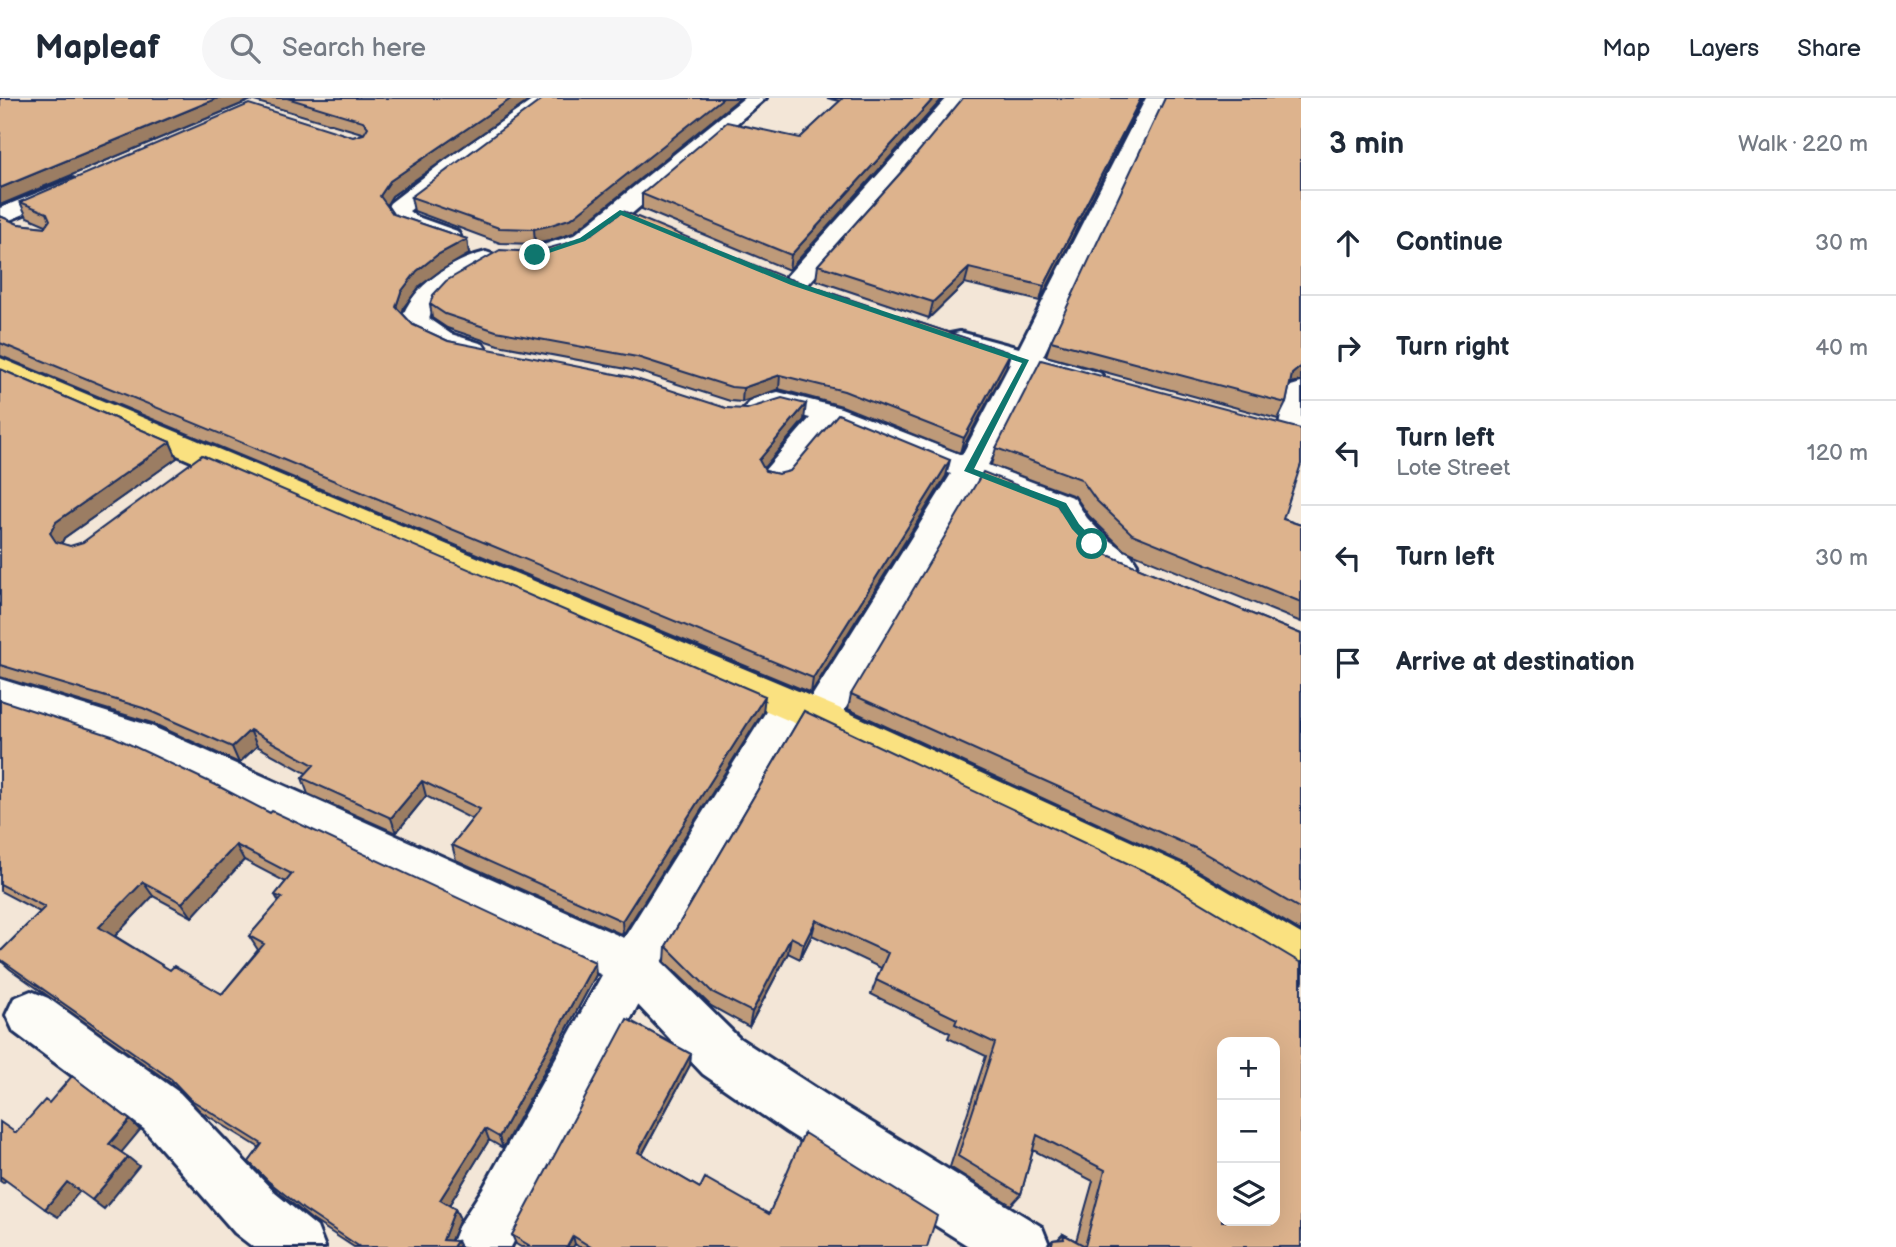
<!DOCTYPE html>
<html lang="en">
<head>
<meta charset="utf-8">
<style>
	body { margin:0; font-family:"Balsamiq Sans",sans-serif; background:#f6f6f7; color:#1f2937 }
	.controls { position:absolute; right:21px; bottom:21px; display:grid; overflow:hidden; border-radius:14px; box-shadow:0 7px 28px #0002 }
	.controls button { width:63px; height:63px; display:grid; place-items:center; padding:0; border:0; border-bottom:2px solid #e0e1e3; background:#fff; color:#1f2937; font:35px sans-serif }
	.stop { position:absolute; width:21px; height:21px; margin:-16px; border:5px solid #0f766e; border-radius:50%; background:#fff }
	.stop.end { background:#0f766e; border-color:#fff; box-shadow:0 2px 7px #0008 }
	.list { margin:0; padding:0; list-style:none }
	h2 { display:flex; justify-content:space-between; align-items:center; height:91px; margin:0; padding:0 28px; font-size:30px }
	h2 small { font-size:23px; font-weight:400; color:#747a83 }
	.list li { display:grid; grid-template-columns:46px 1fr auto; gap:21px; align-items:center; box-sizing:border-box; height:105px; padding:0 28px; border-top:2px solid #e0e1e3 }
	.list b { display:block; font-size:26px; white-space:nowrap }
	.list p { margin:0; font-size:23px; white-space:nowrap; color:#747a83 }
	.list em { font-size:23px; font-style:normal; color:#747a83 }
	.icon { flex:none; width:38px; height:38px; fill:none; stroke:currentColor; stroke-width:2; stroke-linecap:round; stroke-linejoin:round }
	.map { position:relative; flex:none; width:1301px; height:1149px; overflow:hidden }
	header { display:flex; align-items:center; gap:42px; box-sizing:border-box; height:98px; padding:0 35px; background:#fff; border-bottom:2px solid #e0e1e3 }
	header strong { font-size:33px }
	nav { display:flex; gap:38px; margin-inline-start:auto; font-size:24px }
	.search { width:490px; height:63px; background:#f6f6f7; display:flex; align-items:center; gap:18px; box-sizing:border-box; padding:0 24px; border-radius:38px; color:#747a83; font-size:26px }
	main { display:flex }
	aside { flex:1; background:#fff }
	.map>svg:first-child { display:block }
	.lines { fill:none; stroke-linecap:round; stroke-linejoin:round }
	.minor-casing { stroke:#1b2f5e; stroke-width:6 }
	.major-casing { stroke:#1b2f5e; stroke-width:6 }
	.minor { fill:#fdfcf7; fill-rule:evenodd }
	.major { fill:#fae180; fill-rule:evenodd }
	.wall { fill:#be9a79; stroke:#1b2f5e; stroke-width:2; fill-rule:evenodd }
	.shaded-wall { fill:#9b7d63; stroke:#1b2f5e; stroke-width:2 }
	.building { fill:#ddb38d; stroke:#1b2f5e; stroke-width:2; fill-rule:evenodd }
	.route { fill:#0f766e }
</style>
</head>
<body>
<header>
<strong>Mapleaf</strong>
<div class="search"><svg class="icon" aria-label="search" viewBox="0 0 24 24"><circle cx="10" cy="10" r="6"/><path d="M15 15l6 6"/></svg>Search here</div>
<nav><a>Map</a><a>Layers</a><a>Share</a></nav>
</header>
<main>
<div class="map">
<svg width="1301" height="1149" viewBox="0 0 1301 1149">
	<rect width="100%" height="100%" fill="#f3e6d7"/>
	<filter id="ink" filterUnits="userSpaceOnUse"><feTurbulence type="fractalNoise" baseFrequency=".0143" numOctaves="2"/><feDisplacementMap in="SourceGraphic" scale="14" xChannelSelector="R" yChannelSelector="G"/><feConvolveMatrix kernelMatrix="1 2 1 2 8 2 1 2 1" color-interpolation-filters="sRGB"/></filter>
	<g filter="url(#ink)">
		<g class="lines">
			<defs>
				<path id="minor" d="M536,0H560L409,113L415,118L457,133L460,138L457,143C437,148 397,131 385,114L390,105L447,61Z
					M744,0H766L628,119L592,147L543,163L534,160L530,155L534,150L574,137Z
					M947,0H968L900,83L803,192L794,194L785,192L781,186L785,180Z
					M1146,0H1166L1043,258L1100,275L1105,281L1100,287L1090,290L1035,274L988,367L1074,400L1087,420L1104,438L1131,457L1137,466L1131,475C1105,482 1080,457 1064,437C1059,431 1055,420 1049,415C1032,404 997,394 977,386L834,630L820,635L806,630L802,623L662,864L739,940L825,996L1042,1129L1050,1149H970L787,1034L703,976L638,907L511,1149H450L458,1129L485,1087L602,877L123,651L0,611V581L151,628L624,840L777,596L791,592L805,596L809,603L951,376L835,329L786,387L775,390L764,387L759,380L764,373L810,320L778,312L758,320L747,317L743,311L754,300L778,294L841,310L962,357L1010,266L950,248L946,242L950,236L960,234L1019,250Z
					M72,81L80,83L84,88L80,93L0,126V110Z
					M486,154L495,157L499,162L495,167C470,180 438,192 429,221L451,236L483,246L487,252L483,258C456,265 417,246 401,223C412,187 451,163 486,154Z
					M1301,285V344L1293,346L1282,344L1277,337L1286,294L1291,288Z
					M31,893L48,900L180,995L275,1095L317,1129L325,1149H253L235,1135L144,1031L14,934L6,917L14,900Z"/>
				<path id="major" d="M0,260L834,608L1185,768L1301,836V883L1284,877L1153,796L806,630L0,280Z"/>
			</defs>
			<use href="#minor" class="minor-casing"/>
			<use href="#major" class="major-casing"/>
			<use href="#minor" class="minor"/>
			<use href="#major" class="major"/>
		</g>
		<path class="wall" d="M0,0H533L392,98L387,107L393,116L467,141L469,156L440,173L420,188L404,209L402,215L413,227L448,243L726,310L804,322L763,371L765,373L778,376L946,378L811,595L1,258H0V118L18,126L45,129L46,127L27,119L20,104L353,39L365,36L251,2L0,107Z
			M827,0H943L789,172L642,111V96L800,40L840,3Z
			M1143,0L1040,203L965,185L929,220L816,182L818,167L905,70Z
			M1301,0V283L1290,285L1286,305L1278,321L1046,258L1051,243Z
			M411,99L573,135L549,143L535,146L500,145L414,113Z
			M786,180L1010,255L1006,269L960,355L842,308L779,291L742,304L730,303L637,273L498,247L447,230L432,220L430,206Z
			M0,271L170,344L177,360L64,440L61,446L763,614L623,837L456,762L452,747L472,721L426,698L396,735L308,696L302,680L306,675L257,648L239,665L152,625L0,579Z
			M996,350L1283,421L1301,427V524L1124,452L1089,418L1075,398L991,367Z
			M1067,422L1105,456L1301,536V833L1186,766L848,611L851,596Z
			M0,602L270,715L596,877L503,1050L489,1042L449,1107L455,1111L460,1121L451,1142L460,1149H354L311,1121L277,1093L249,1064L260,1050L200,1013L182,993L10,871L0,862V854L40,814L0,793ZM244,762L286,784L275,797L279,804L249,838L258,852L222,896L170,872L115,838L153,798L192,819Z
			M804,613L1301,1149H1045L1053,1142L1058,1141L1063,1136L1076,1143L1093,1083L1033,1052L1021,1096L1011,1107L950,1069L986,958L948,940L950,935L871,896L881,870L812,837L800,861L788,855L749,929L711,908L665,864L666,848Z
			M690,967L642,1057L700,1090L769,1116L927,1149H579L575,1146L573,1149H521L516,1146L512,1137Z"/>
		<path class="shaded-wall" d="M218,0H251V2L0,107V90Z
			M512,0H533L392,98L383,113L380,98L390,83Z
			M723,0H740L573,135L549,143L535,146L534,131Z
			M934,0H943L789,172L791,157Z
			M1141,0H1143L1040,203L1044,188Z
			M467,141L469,156L440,173L420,188L404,209L399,225L396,209L401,194L417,173L437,157Z
			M969,170L965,185L929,220L933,204Z
			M1010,255L1006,269L960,355L964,340Z
			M1301,269V283L1290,285L1292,276L1299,270Z
			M780,277L779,291L742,304L743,290Z
			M806,306L804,322L757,378L759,362Z
			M170,344L177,360L64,440L59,451L50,435L56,424Z
			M950,362L946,378L811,595L813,580Z
			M765,598L763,614L623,837L622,823Z
			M250,632L257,648L239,665L232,649Z
			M422,683L426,698L396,735L391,720Z
			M236,747L244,762L192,819L182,805Z
			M143,784L153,798L110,843L99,829Z
			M816,822L812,837L800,861L804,846Z
			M791,839L788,855L749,929L752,914Z
			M595,864L596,877L503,1050L499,1039Z
			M691,956L690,967L638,1064V1054Z
			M130,1022L140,1032L121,1055L109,1046Z
			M485,1031L489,1042L446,1112L440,1102Z
			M128,1059L139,1068L104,1111L92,1102Z
			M0,1077L7,1081L3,1085L0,1083Z
			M67,1084L80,1093L58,1119L45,1111Z
			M455,1111L460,1121L448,1149L443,1142Z
			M573,1138L575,1146L573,1149H567Z
			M457,1143L460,1149H453Z"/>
		<path class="building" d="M0,0H218L0,90Z
			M287,0H512L390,83L380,98L393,116L467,141L437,157L417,173L401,194L396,209L413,227L448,243L630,279L726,310L747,311L782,300L806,306L759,362L765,373L778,376L790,373L838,316L950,362L813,580L0,245V118L18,126L45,129L50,122L47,115L20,104L249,6L353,39L364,36L368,29L363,23Z
			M544,0H723L572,120L548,128L534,131L499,130L411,99Z
			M843,0H934L791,157L642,96L727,24L800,40Z
			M963,0H1141L1044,188L969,170L933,204L818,167L905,70Z
			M1165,0H1301V269L1299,270L1292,276L1286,305L1051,243Z
			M623,113L786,180L1010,255L964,340L844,293L780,277L743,290L731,289L637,259L496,233L445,216L430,206L433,197L446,183L500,152L535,154L568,145L593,135Z
			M1041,262L1301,331V366L1283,421L1301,427V504L1132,436L1096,402L1081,381L996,350Z
			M0,271L170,344L56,424L50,435L56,444L70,448L83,444L202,357L765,598L622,823L452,747L480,711L422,683L391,720L302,680L314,667L250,632L232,649L143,610L0,567Z
			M983,374L1054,402L1067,422L1105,456L1301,536V811L1197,751L851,596Z
			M0,602L112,638L216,687L270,715L272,713L595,864L499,1039L485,1031L440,1102L455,1111L443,1142L457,1143L453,1149H360L303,1111L268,1083L249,1064L262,1046L190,1001L171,981L0,861V854L45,809L0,786ZM236,747L292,776L275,797L282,800L249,838L264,846L222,896L174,868L170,872L99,829L143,784L182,805Z
			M804,613L1163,782L1301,865V1149H1051L1053,1142L1064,1141L1063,1136L1085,1148L1105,1072L1037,1037L1021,1096L958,1058L995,945L955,926L957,921L876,882L888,855L816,822L804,846L791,839L752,914L712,894L666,848ZM1222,944H1275V1123H1222Z
			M627,921L691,956L638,1054L700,1090L705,1080L769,1116L804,1035L937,1118L927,1149H591L573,1138L567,1149H532L512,1137Z
			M72,978L130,1022L109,1046L128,1059L92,1102L67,1084L45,1111L0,1078V1024L16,1035L45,1002L49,1005Z"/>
	</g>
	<path class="route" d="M620,112L797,184L1029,262L974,371L1066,405L1079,426L1096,444V449H1089L1072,431L1059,410L964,373L1022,265L791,187L621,117L585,143L537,159L531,157L580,140Z"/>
</svg>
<div class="controls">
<button>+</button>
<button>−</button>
<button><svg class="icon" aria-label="layers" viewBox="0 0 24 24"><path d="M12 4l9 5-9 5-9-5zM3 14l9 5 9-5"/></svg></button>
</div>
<div class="stop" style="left:1092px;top:446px"></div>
<div class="stop end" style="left:535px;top:157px"></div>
</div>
<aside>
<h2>3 min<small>Walk · 220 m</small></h2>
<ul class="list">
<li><svg class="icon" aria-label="ahead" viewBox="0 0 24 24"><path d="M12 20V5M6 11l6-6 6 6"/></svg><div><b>Continue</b></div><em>30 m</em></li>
<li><svg class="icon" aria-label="right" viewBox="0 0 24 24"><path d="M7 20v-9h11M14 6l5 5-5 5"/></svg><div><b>Turn right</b></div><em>40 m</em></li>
<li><svg class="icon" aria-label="left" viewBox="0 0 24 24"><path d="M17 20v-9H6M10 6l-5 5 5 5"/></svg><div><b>Turn left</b><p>Lote Street</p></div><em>120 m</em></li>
<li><svg class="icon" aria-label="left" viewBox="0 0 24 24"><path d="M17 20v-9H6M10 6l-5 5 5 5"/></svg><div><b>Turn left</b></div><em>30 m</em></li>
<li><svg class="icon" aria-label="arrive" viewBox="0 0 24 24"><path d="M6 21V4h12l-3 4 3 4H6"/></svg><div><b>Arrive at destination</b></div></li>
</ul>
</aside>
</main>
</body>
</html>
